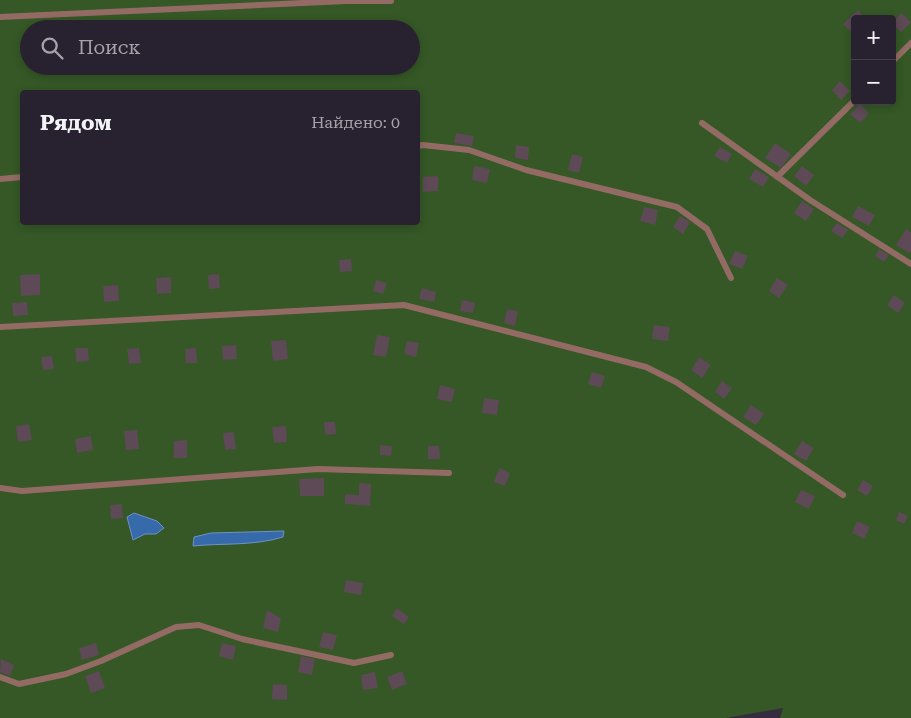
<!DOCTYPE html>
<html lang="ru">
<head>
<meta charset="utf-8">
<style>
	body { margin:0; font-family:"Roboto Serif",serif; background:#342e3b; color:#f1f3f6 }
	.controls { position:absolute; right:15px; top:15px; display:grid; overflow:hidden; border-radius:5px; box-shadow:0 2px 8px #0003 }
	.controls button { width:45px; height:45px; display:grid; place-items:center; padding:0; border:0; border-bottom:1px solid #443e4b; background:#28212f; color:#f1f3f6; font:25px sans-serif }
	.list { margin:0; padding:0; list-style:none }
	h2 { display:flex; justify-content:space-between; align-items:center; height:65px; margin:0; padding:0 20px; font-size:21px }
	h2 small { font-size:16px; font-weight:400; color:#a5a3aa }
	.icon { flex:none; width:28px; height:28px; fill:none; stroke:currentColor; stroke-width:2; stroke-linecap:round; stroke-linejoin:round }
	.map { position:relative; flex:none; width:911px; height:718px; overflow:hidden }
	.search { position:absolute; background:#28212f; box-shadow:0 2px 8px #0003; left:20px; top:20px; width:400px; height:55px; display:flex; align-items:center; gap:12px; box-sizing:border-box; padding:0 18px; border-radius:28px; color:#a5a3aa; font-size:19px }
	.panel { position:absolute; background:#28212f; box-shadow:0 2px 8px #0003; left:20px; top:90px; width:400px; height:135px; border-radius:5px }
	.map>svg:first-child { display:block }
	.green { fill:#355826; fill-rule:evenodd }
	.water { fill:#376aab; stroke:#6f92c3 }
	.building { fill:#5e4956 }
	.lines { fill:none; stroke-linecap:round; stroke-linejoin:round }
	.lane { stroke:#936b64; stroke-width:6 }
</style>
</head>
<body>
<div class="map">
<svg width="911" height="718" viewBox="0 0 911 718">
	<rect width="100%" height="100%" fill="#352c3f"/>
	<path class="green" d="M0,0H911V718H780L783,708L726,718H0ZM855,19H892V101H855ZM29,29H411V66H29ZM22,92H418V222H22Z"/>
	<path class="water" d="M134,513L157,521L164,528L156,534H145L133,540L127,517Z
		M284,531L283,537C254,546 223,543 193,546L194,537L211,533Z"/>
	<path class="building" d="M858,10L866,19H855V32L853,34L843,24Z
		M901,13L911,22L901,32L892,23Z
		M286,22L297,23V29H285Z
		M840,81L850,91L841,100L832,90Z
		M860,104L869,113L860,123L850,114Z
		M456,133L474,136L472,146L454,143Z
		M775,143L791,154L781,168L765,158Z
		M516,145L529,147L528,160L515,158Z
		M720,147L732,154L727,163L714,156Z
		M572,154L583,157L579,173L568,170Z
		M474,166L490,169L487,183L472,180Z
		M802,166L814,175L806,186L794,176Z
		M755,169L769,177L763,187L749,179Z
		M438,176V191L423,192V177Z
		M802,201L814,209L806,221L794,213Z
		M858,206L875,215L869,226L852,217Z
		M644,207L658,210L655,225L640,221Z
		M680,216L690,222L683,234L673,227Z
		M837,223L848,230L842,238L831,231Z
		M906,229L911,232V251L909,253L896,245Z
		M879,249L889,255L884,262L875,256Z
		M735,251L748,256L742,269L729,264Z
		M351,259L352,271L340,272L339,260Z
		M40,274V295L21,296L20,275Z
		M219,274L220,288L209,289L208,275Z
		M171,277V293L157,294L156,278Z
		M777,278L788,285L779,298L769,291Z
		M376,280L387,283L383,294L373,291Z
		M118,285L119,301L104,302L103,286Z
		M422,288L436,292L434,302L419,299Z
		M894,295L905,303L898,313L887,305Z
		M462,300L475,303L473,313L460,311Z
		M27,302L28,315L13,316L12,303Z
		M507,309L518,311L515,326L504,323Z
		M654,325L670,327L668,341L652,339Z
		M377,335L390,337L386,357L373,355Z
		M286,340L288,359L273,361L271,341Z
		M407,341L419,343L416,357L404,354Z
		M236,345L237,359L223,360L222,346Z
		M75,348H88L89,361L76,362Z
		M139,348L141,363L129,364L127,349Z
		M196,348L197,363H186L185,349Z
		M52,356L54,369L43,370L41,357Z
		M699,357L711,365L702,378L691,370Z
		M592,372L605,376L601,388L588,384Z
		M722,381L732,388L724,399L715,392Z
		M440,385L455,389L452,402L437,399Z
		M484,398L499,400L497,415L482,413Z
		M751,405L764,414L756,425L743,417Z
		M324,422H335L336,434L325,435Z
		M29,424L32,440L18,442L16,426Z
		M286,426L287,442L274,443L272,427Z
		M137,430L139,449L126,450L124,431Z
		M234,432L236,449L225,450L223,433Z
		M91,436L93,450L77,453L75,439Z
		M187,440V458H174V441Z
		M802,441L814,448L806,461L794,454Z
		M380,445L392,446L391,456L380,455Z
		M428,446H439L440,459H428Z
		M499,468L510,473L505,486L494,482Z
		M324,478V496H300L299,479Z
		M863,480L873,486L867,496L857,490Z
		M359,483L371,484L370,506L345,504V494L359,495Z
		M801,490L815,496L809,509L795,502Z
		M122,504L123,518L111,519L110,505Z
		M899,512L908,516L904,524L896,520Z
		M857,521L870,527L864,539L852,533Z
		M346,580L363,583L361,595L344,592Z
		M397,608L409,617L404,624L392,616Z
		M267,610L281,618L278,632L263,628Z
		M323,632L337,635L333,650L319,647Z
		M96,643L99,655L82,660L79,648Z
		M222,643L236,646L233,660L219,656Z
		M301,656L315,659L312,675L298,672Z
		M1,659L14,665L10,676L0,672Z
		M99,671L105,688L91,693L85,676Z
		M402,671L407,684L392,690L387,677Z
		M375,672L378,688L363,690L361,675Z
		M273,684L287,685V700L272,699Z"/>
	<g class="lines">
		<path class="lane" d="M0,17L346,1H391
			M892,62L911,43
			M702,123L810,200L911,264
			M418,146L423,145L469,150L526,170L677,207L707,229L731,278
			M777,177L855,100
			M0,179L22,177
			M0,327L404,305L646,367L676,382L843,495
			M0,488L22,491L318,469L449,473
			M0,677L19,684L66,674L101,661L176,627L199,625L242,639L354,663L391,655"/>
	</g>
</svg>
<div class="controls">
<button>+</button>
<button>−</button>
</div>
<div class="search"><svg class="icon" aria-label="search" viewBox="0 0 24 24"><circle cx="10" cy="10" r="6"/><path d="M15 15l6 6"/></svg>Поиск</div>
<section class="panel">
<h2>Рядом<small>Найдено: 0</small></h2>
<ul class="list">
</ul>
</section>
</div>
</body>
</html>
